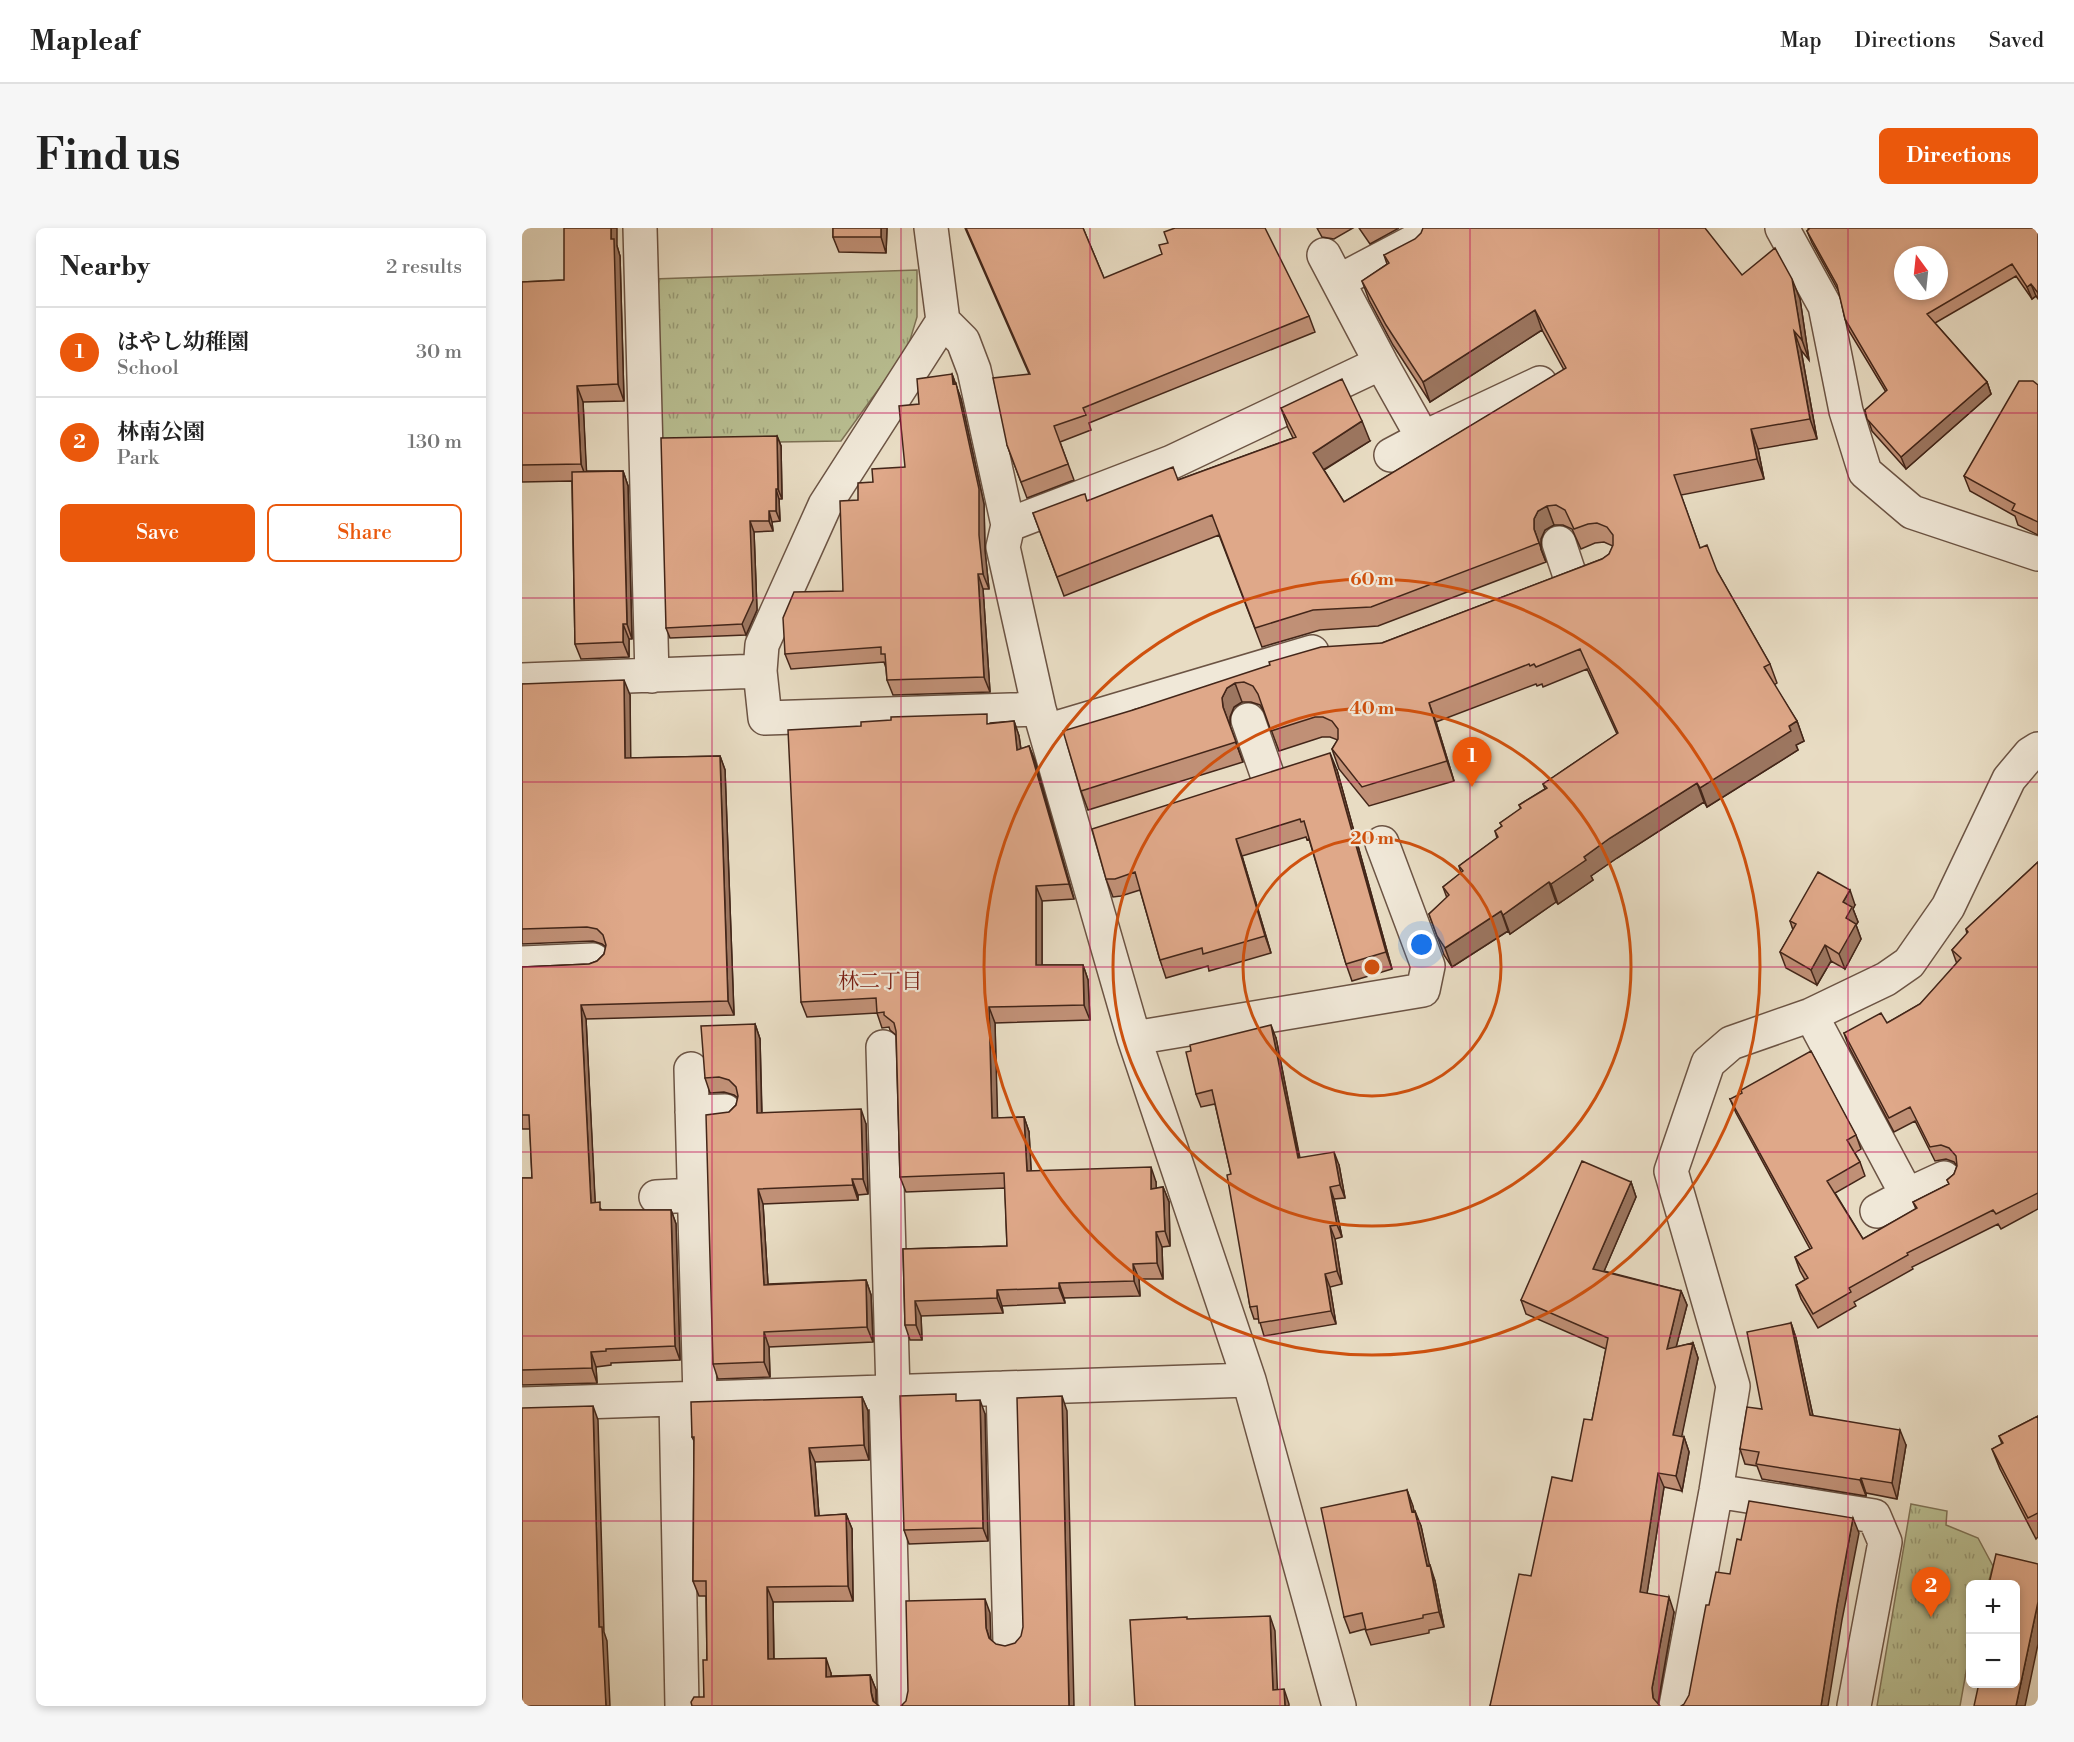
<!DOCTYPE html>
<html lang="en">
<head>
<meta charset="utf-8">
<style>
	body { margin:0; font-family:"Libre Bodoni","Noto Serif JP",serif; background:#f6f6f6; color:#222 }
	.controls { position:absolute; right:18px; bottom:18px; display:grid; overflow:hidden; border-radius:9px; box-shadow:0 3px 9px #0003 }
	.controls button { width:54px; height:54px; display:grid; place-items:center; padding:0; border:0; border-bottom:2px solid #e0e0e0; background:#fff; color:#222; font:30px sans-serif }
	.compass { position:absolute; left:1372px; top:18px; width:54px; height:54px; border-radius:50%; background:#fff; box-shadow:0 3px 9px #0003; rotate:345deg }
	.you { position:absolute; left:900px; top:717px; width:21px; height:21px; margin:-15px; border:4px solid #fff; border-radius:50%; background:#1a73e8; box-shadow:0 0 0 9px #1a73e833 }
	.badge { display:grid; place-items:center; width:39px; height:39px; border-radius:50%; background:#ea580c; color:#fff; font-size:20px; font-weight:700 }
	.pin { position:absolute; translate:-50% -50px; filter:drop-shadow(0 2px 3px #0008) }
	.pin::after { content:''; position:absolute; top:32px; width:21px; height:18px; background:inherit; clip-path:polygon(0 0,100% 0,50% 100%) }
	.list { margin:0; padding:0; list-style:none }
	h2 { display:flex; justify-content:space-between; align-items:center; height:78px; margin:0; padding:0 24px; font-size:26px }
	h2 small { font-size:20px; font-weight:400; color:#767676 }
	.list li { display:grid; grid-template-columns:39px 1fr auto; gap:18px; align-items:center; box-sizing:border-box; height:90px; padding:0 24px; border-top:2px solid #e0e0e0 }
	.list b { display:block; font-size:22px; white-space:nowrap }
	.list p { margin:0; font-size:20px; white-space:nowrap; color:#767676 }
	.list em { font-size:20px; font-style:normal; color:#767676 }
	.actions { display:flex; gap:12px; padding:18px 24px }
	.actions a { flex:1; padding:14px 0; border:2px solid #ea580c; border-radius:9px; text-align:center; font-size:21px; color:#ea580c }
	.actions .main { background:#ea580c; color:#fff }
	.map { position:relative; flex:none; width:1516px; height:1478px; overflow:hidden; border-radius:9px }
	header { display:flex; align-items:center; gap:36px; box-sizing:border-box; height:84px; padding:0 30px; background:#fff; border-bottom:2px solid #e0e0e0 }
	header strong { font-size:28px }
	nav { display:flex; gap:33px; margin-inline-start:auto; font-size:21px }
	.intro { display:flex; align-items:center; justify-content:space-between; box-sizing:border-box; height:144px; padding:0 36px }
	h1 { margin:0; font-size:42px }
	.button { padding:15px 27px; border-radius:9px; background:#ea580c; color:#fff; font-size:21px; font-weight:700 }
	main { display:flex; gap:36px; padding:0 36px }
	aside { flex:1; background:#fff; border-radius:9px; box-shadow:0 3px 9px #0003 }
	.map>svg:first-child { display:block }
	.park { fill:url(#park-tufts); stroke:#7e7256; stroke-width:1.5 }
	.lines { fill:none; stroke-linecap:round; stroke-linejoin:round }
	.minor-casing { stroke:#6c5444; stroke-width:36 }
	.minor { stroke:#f0e8d8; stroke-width:33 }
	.wall { fill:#c09076; stroke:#432619; stroke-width:1.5 }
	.shaded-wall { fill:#9c7660; stroke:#432619; stroke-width:1.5 }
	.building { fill:#dfa889; stroke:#432619; stroke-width:1.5; fill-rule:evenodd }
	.grid { fill:none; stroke:#c2185b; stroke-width:1.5; stroke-opacity:0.55 }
	.ring { fill:none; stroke:#cf510e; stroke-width:3 }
	.labels { text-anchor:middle; stroke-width:4.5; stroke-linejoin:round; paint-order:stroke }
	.neighbourhood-label { font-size:21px; fill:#7a1f14; stroke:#f0e8d8 }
	.centre { fill:#cf510e; stroke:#f0e8d8; stroke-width:3 }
	.ring-label { font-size:18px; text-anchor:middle; font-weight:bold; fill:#cf510e; stroke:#f0e8d8; stroke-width:4.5; stroke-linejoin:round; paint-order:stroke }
</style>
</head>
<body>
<header>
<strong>Mapleaf</strong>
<nav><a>Map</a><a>Directions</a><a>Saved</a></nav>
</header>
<div class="intro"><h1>Find us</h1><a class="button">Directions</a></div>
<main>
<aside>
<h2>Nearby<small>2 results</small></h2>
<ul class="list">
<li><span class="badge">1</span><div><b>はやし幼稚園</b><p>School</p></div><em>30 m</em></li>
<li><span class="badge">2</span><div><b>林南公園</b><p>Park</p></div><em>130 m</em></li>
</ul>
<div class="actions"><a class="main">Save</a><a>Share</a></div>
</aside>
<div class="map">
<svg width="1516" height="1478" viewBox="0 0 1516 1478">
	<defs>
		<pattern id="park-tufts" width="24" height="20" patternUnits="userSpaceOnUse" patternTransform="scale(1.5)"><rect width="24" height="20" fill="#b9bf92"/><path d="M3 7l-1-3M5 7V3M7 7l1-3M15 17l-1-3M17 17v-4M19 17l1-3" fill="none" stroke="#989b76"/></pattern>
	</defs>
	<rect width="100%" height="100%" fill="#e8dcc3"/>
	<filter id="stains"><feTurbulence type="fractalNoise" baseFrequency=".00333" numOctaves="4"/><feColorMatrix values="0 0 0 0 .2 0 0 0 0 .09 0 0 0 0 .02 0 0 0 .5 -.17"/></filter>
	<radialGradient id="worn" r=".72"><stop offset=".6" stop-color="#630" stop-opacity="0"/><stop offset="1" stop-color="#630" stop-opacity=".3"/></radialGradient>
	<path class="park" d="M395,42V89L385,122L319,213L134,216L131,51Z
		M1389,1276L1425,1283L1424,1297L1456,1310L1471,1338L1466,1356H1448V1422L1438,1478H1355Z"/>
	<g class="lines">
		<defs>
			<path id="minor" d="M118,0L130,448
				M409,0L421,93L441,113L452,142L486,297L481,319L517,481L612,810L727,1152L817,1478
				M1260,0L1303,78L1324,183L1343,244L1390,284L1516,326
				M802,27L859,135L901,210
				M817,53L891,14
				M869,227L901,210L1018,155
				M486,297L650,234L859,135
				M1037,315L1047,345
				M238,443L243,490L517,481
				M0,452L238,443L240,417L303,277L421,93
				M726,492L745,546
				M524,503L790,424
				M0,735L71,732
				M1289,787L1385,967L1422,950
				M612,810L901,762L906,738L860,615
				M361,819L371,1164
				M169,841L178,1170
				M170,884L203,883
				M134,969L172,967
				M1355,983L1385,967
				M481,1160L488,1414
				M364,1164L373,1478
				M154,1171L160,1478
				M0,1176L727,1152
				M1194,1263L1352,1288L1363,1314L1332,1478
				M1154,1478L1194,1263L1211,1158L1149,943L1186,835L1209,815L1289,787L1364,751L1387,735L1426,679L1487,551L1508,526L1516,521"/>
		</defs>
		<use href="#minor" class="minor-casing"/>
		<use href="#minor" class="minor"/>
	</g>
	<path class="wall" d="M311,0H365L364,25L317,24L311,9Z
		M443,0H561L582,50L787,88L793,104L567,195L569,202L538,214L552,252L505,270L485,217L507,146Z
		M795,0H831L812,11L800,9Z
		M837,0H877L848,16Z
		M1286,0H1516V71L1514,68L1510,71L1494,48L1413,95L1465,154L1469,166L1384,241L1350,203L1343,182L1364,164L1327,103L1323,91L1317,64L1290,15L1285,3L1287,1Z
		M95,18L98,28L102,173L61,174L64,243H101L106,258L110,411H107V429L59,431L53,416L50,253L0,254V54L42,52Z
		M862,27L1220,47L1278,71L1287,132L1279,122L1295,211L1236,221L1242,251L1159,267L1178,320L1195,343L1248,436L1255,455L1252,457L1275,493L1282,513L1274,517L1276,522L1185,579L1182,574L1095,630L1069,648L1071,652L1036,676L1034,674L988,706L986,703L930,739L922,727L907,686L925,670L921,659L939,645L937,638L975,610L973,603L980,598L978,595L999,581L997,577L1023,561L1021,556L1095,506L1065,441L1021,459L1020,456L1015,458L1014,456L914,494L932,553L847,578L817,541L810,521L816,512L808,509H800L757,523L743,485L738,477L729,474H720L712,479L708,489V498L721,534L566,582L559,563L611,482L860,415L1080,331L1087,326L1091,318L1082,314L1073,315L1059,321L1050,301L1041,297H1032L1023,302L1019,311V321L1024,334L856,398L798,402L740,419L697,307L542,368L511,285L656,252L771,210L766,200L759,180L848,213L802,242L822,274L1042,142L1020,102L908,174L871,117L847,72L840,53L865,36Z
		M430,146L439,171L462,276L463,323L467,361H461L468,464L371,467L365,452L364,440L362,434L269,441L263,426L321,363L336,272L351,254L383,239Z
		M1516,157V307L1496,297L1493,288L1448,263L1442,248Z
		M255,208L259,218L260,271H257L258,293L250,294L251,303L232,304L235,382L224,407L148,410L144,400Z
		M0,456L108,467V530L198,528L203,542L212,787L64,791L73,975L80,982H149L154,996L158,1132L89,1135V1137L74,1139L75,1155L0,1157V950H10L8,901H0V739L67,736L75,733L82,726L84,719L80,716L71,713L0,716Z
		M492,493L497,508L499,521L507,518L513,533L552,671L520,673V737H561L566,752L568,792L473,795L475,890L502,889L507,904L509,943L634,954V960L641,959L647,974L648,1018L640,1019L641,1051H617L618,1068L542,1070L543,1075L480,1078L481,1085L399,1088L400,1112H388L383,1097L381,1021L485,1018L483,960L384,964L378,949L374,807L368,802L367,799L360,800L355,785L285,789L279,774L468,495Z
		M815,542L870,741L830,753L824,736L787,611L785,612L784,609L720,628L749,725L687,743L686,738L644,750L638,732L618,662L599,668L591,669L584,651Z
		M1516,634V981L1479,1001L1476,996L1390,1039L1391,1041L1332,1074L1334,1078L1296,1100L1279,1071L1274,1057L1283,1052L1278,1043L1273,1029L1288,1021L1214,885L1208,871L1334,907L1339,921L1333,925L1338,934L1343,948L1313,965L1341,1011L1394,981L1391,974L1427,956L1425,952L1432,946L1435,938L1432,934L1424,931L1413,933L1393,893L1372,904L1327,819L1322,805L1365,795L1398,776L1435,736L1430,722L1445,706L1444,701Z
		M1333,677L1331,681L1336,694L1334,697L1339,711L1323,741L1309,733L1295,757L1264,740L1258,724L1271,702L1268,693Z
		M233,796L238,811L240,885L344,896L346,966L336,967V972L241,976L246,1056L344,1052L349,1067L351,1114L247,1119L248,1149L196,1151L191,1136L207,884L214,877L216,870L212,867L202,864L188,865L183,850Z
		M754,810L778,930L817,937L823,970L812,971L820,1009L813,1011L820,1056L808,1059L814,1096L742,1108L737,1091H732L728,1079L709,946L693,876L679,879L674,866Z
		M1109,954L1114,969L1082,1043L1159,1063L1165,1077L1154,1119L1171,1115L1176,1130L1159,1209H1162L1167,1224L1160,1263L1142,1259L1125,1365L1152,1384L1136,1475V1477L968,1478L1009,1348L1050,1253L1070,1192L1084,1121L1004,1086L999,1072Z
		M1269,1095L1274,1110L1291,1188L1384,1217L1375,1271L1344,1265V1268L1240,1251L1235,1238L1223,1236L1218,1221L1240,1181Z
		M340,1169L346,1183L347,1232L293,1234L297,1288L324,1286L330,1301L331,1373L251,1374L252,1431L309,1445V1448L348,1447L354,1462V1475L182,1469L185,1432L184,1368H177L171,1353L172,1213L170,1209Z
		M436,1173L463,1186L466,1313L387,1316L382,1302Z
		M1516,1188V1309L1514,1311L1478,1241L1470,1221L1480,1216L1477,1208Z
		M885,1262L892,1283L899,1298L907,1338L913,1353L922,1399L907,1402V1405L849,1417L843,1401L828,1405L822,1389Z"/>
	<path class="shaded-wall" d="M89,0H95V18L98,28L102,173L96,156L89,11Z
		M359,0H365L364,25L359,9Z
		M1270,51L1278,71L1287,132L1280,112Z
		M1509,56L1514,68L1510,71L1505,59Z
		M1013,82L1020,102L908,174L901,154Z
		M1272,103L1279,122L1295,211L1288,191Z
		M430,146L439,171L462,276L463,323L467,361L461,346Z
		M1465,154L1469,166L1384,241L1379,229Z
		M55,158L61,174L65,252L59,236Z
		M840,193L848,213L798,244L791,225Z
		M1229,201L1236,221L1242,251L1235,231Z
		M255,208L259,218L260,271L256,261Z
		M101,243L106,258L110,411L105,396Z
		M254,261L257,271L258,293L254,283Z
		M1025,278L1032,297L1023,302L1019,311V321L1024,334L1012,301V291L1016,283Z
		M247,283L250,294L251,303L247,293Z
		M228,293L232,304L235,382L224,407L220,396Z
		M456,346L461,361L468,464L462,449Z
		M101,396L107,411V429L101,414Z
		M102,452L108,467L109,545L103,530Z
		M713,455L720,474L712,479L708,489V498L721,534L701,479L700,470L705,460Z
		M907,475L914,494L932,553L925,533Z
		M492,493L497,508L501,537L495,522Z
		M1275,493L1282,513L1274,517L1276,522L1185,579L1178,560Z
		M507,518L513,533L552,671L547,656Z
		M808,525L815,542L870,741L864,724Z
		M198,528L203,542L212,787L206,773Z
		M1175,555L1182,574L1095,630L1069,648L1071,652L1036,676L1029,656L1062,629L1088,610Z
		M714,611L720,628L749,725L743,708Z
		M1027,654L1034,674L988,706L981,687Z
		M514,658L520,673V753L514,737Z
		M1328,662L1333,677L1331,681L1336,694L1334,697L1339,711L1323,741L1317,726L1324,690L1321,674Z
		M979,683L986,703L930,739L923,720Z
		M1303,717L1309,733L1295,757L1289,742Z
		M561,737L566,752L568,792L562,777Z
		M59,777L64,791L74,990L69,975Z
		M467,779L473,795L476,905L470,890Z
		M233,796L238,811L240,900L235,885Z
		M749,797L754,810L780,943L776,930Z
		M339,881L344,896L346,966L341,951Z
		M502,889L507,904L510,958L505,943Z
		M812,924L817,937L823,970L818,957Z
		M629,939L634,954L635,977L629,961Z
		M330,951L336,967V972L331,957Z
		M1109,954L1114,969L1077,1055L1071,1041Z
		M641,959L647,974L648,1018L643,1003Z
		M808,959L812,971L820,1009L815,997Z
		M236,961L241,976L247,1072L242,1057Z
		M149,982L154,996L158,1132L153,1118Z
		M808,998L813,1011L820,1056L815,1043Z
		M634,1004L640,1019L641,1051L635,1035Z
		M611,1036L617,1051L618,1068L612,1053Z
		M803,1046L808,1059L814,1096L809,1083Z
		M344,1052L349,1067L351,1114L345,1099Z
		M537,1055L542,1070L543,1075L537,1060Z
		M475,1062L480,1078L481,1085L475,1070Z
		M1159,1063L1165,1077L1150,1135L1145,1121Z
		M393,1073L399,1088L400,1112L394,1097Z
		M1269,1095L1274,1110L1294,1202L1288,1187Z
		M242,1104L247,1119L248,1149L242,1134Z
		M1171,1115L1176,1130L1157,1222L1151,1207Z
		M69,1124L74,1139L75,1155L70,1140Z
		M540,1168L545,1183L552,1478H547Z
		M340,1169L346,1183L347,1232L342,1217Z
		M458,1172L463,1186L466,1313L461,1300Z
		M71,1178L76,1192L82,1404L85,1413L88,1478H84L77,1399Z
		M1378,1202L1384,1217L1375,1271L1370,1255Z
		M1162,1209L1167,1224L1160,1263L1154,1248Z
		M287,1220L293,1234L298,1302L293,1288Z
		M1136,1245L1142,1259L1123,1378L1118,1364Z
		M1339,1250L1344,1265V1268L1338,1252Z
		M885,1262L891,1278L895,1299L890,1284Z
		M893,1283L899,1298L911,1353L905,1338Z
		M324,1286L330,1301L331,1373L326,1358Z
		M1331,1290L1337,1305L1320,1392L1306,1478H1299L1315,1377Z
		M908,1337L913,1353L922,1399L917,1384Z
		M245,1359L251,1374L252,1446L246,1431Z
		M1147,1369L1152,1384L1136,1475V1478L1131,1470L1130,1460Z
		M463,1371L468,1385L469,1415L464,1400Z
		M1516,1374V1416L1503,1478H1494Z
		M748,1388L753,1403L756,1476L751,1462Z
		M304,1430L309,1445V1463L304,1449Z
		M348,1447L354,1462V1478H353L349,1464Z
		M762,1461L767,1476V1478H763Z"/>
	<path class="building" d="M42,0H89V11H92L96,156L55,158L59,236L0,237V54L42,52Z
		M311,0H359V9H311Z
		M444,0H561L582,50L640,26L637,17L646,15L642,4L653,0H743L787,88L561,180L564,187L532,198L546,236L499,254L485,217L471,150L508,146Z
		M901,0H1183L1220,47L1253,20L1270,51L1280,112L1272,103L1288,191L1229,201L1235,231L1152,247L1178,320L1185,317L1195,343L1248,436L1242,439L1275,493L1267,498L1269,503L1178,560L1175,555L1088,610L1062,629L1064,632L1029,656L1027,654L981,687L979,683L923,720L915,708L907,686L927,667L921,659L941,643L937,638L976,609L973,603L980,598L978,595L999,580L997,577L1025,560L1021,556L1096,505L1058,421L1014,439L1012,436L1008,438L1007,436L907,475L925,533L840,559L810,521L816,511V501L810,493L801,489H793L749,503L736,466L731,458L722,454L713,455L705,460L700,470L701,479L714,514L559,563L541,503L611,482L748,437L747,434L799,419L860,415L1080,331L1087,326L1091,317V307L1085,299L1075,295L1066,296L1052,301L1043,282L1034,277L1025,278L1016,283L1012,291V301L1017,315L849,379L791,382L733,400L690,287L535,349L511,285L559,267L563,266L565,273L651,239L656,252L774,209L759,180L820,151L840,193L791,225L822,274L1044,140L1013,82L901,154L864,97L840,53L867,35L862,27L893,11L899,5Z
		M1288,0H1516V65L1509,56L1505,59L1490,36L1405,86L1465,154L1379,229L1345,191L1343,182L1365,162L1323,91L1315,57L1285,3ZM1381,27H1417V63H1381Z
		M430,146L431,156L434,155L457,261V307L461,346H456L462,449L365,452L363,426H359V419L263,426L261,390L272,364L321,363L318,273L336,272V255L351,254L350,241L383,239L377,178L397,176L395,151Z
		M1497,153H1511L1516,157V294L1490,282L1493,276L1442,248Z
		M255,208L256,261H254V283H247V293H228L231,372L220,396L144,400L139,210Z
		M101,243L105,396H101V414L53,416L50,244Z
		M102,452L103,530L198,528L206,773L59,777L69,975L78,974V982H149L153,1118L84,1121V1123L69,1124L70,1140L0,1142V950H10L7,887H0V739L67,736L75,733L82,726L84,717L81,707L75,701L65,699L0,701V456Z
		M465,486V496L492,493L495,522L507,518L547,656L514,658V737H561L562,777L467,779L470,890L502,889L505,943L629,939V961L641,959L643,1003L634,1004L635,1035L611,1036L612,1053L537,1055V1060L475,1062V1070L393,1073L394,1097H383L381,1021L485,1018L482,945L378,949L374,803L372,795L362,787V784L355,785L354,770L279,774L266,502L339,498V494L369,492V489Z
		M808,525L864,724L824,736L782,593L779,594L778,591L714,611L743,708L681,726L680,720L638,732L613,644L593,651H584L570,601Z
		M1516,634V965L1474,986L1471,982L1385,1025L1386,1027L1327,1060L1329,1064L1291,1086L1274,1057L1286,1050L1273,1029L1290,1020L1208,871L1220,865L1219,862L1289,823L1334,907L1325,912L1338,934L1305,953L1341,1011L1395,980L1391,974L1427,956L1425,952L1432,946L1435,938L1434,928L1427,920L1419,917L1408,919L1388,879L1367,890L1322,805L1359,785L1365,795L1398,776L1439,730L1430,722L1446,704L1444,701Z
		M1296,644L1328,662L1321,674L1330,679L1324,690L1334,696L1317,726L1303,717L1289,742L1258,724L1274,696L1268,693Z
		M233,796L235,885L339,881L341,951H330L331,957L236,961L242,1057L344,1052L345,1099L242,1104V1134L191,1136L184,887L207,884L214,877L216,868L214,859L207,852L197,849L183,850L179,798Z
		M749,797L776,930L812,924L818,957L808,959L815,997L808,998L815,1043L803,1046L809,1083L737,1095L735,1078L728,1079L705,947L709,946L690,862L674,866L664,824L669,823L668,817Z
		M1060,933L1109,954L1071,1041L1159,1063L1145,1121L1171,1115L1151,1207L1162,1209L1154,1248L1136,1245L1118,1364L1147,1369L1130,1460L1131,1470L1138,1478H968L997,1346L1009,1348L1030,1249L1050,1253L1062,1191L1070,1192L1086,1110L999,1072Z
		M1269,1095L1288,1187L1378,1202L1370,1255L1339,1250L1338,1252L1234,1236L1237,1224L1218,1221L1225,1179L1240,1181L1225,1104Z
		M434,1166V1173L458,1172L461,1300L382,1302L378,1168Z
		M540,1168L547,1478H379L384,1473L386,1463L384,1373L463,1371L464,1400L467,1410L474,1416L483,1418L493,1415L499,1408L501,1399L495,1170Z
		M340,1169L342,1217L287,1220L293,1288L324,1286L326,1358L245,1359L246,1431L304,1430V1449L348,1447L349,1464L351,1473L357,1478H170L169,1474L172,1469H182L181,1432H185L184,1353H171L172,1209H170L169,1174Z
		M71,1178L77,1399H80L84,1478H0V1180Z
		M1516,1188V1285L1506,1290L1470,1221L1481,1215L1477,1208Z
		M885,1262L890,1284L893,1283L905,1338L908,1337L917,1384L901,1387V1390L844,1402L840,1385L822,1389L799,1280Z
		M1227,1273L1331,1290L1315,1377L1299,1478H1159L1162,1476L1167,1467L1184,1377H1187L1194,1344L1208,1346L1215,1311L1219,1312Z
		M1474,1326L1516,1336V1374L1494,1478H1452L1457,1455H1494V1356H1467Z
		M748,1388L751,1462L762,1461L763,1478H613L608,1392L665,1389V1391Z"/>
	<path class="grid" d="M190,0V1478M379,0V1478M568,0V1478M758,0V1478M948,0V1478M1137,0V1478M1326,0V1478M0,185H1516M0,370H1516M0,554H1516M0,739H1516M0,924H1516M0,1108H1516M0,1293H1516"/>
	<g class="ring">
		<circle cx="850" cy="739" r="129"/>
		<circle cx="850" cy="739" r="259"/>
		<circle cx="850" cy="739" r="388"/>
	</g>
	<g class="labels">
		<g class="neighbourhood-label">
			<text x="358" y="760">林二丁目</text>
		</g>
	</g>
	<circle cx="850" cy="739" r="9" class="centre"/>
	<g class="ring-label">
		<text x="850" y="357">60 m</text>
		<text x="850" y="486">40 m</text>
		<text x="850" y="616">20 m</text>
	</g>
	<rect width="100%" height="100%" filter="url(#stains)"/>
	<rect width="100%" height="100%" fill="url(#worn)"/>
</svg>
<div class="controls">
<button>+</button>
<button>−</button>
</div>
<svg class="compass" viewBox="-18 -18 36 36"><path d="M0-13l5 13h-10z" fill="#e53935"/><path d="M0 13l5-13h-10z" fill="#767676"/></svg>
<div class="you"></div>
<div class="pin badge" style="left:950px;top:559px">1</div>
<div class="pin badge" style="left:1409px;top:1389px">2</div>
</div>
</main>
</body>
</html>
